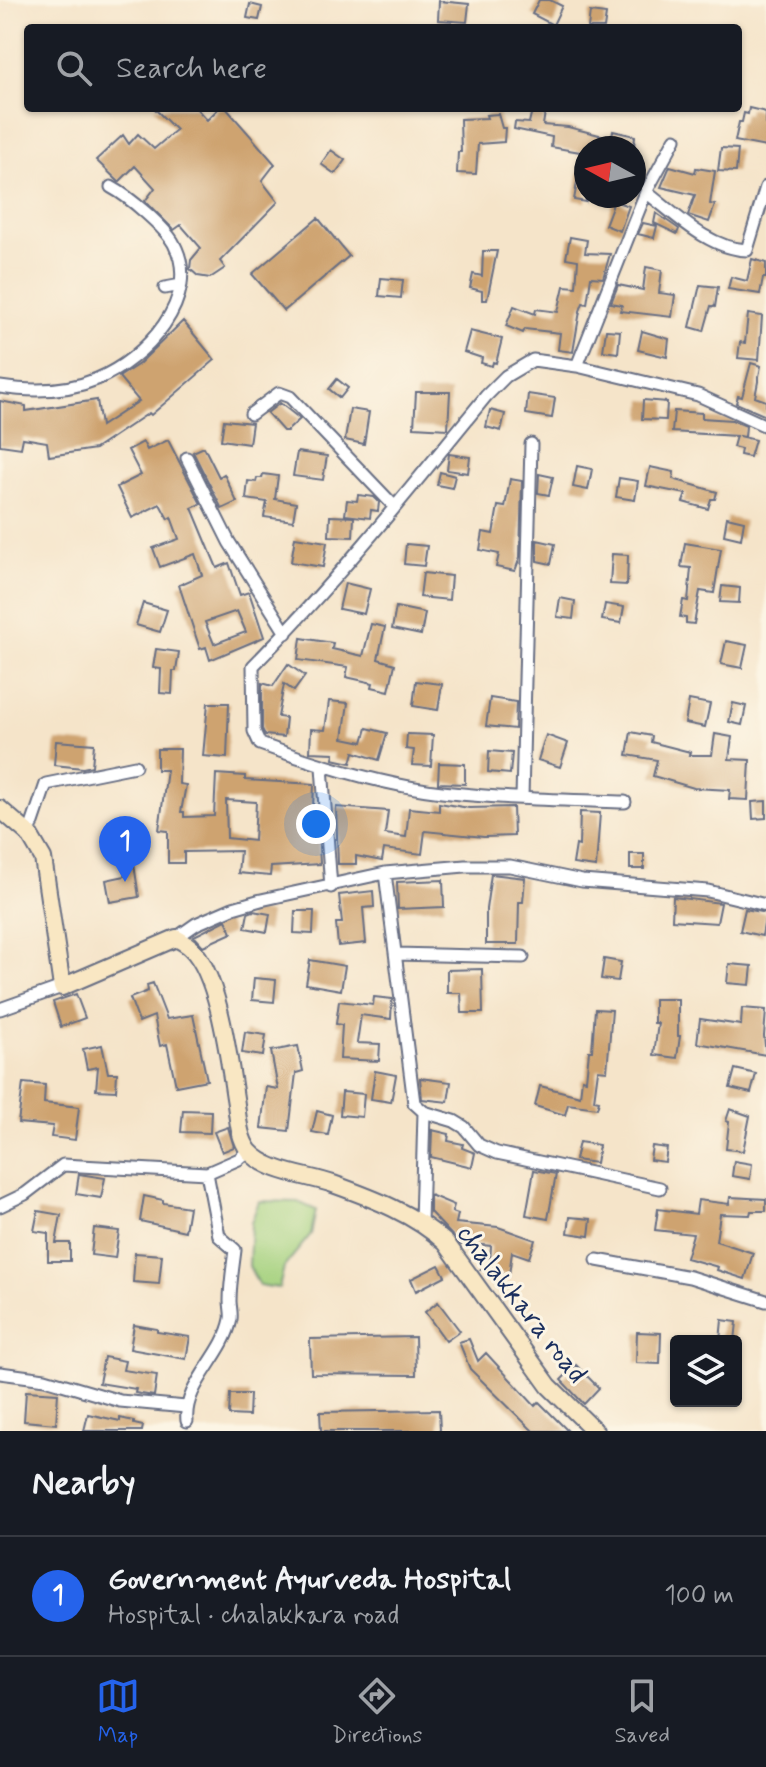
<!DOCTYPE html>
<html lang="en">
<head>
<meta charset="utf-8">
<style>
	body { margin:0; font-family:Mynerve,sans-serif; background:#242831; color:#f1f3f6 }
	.controls { position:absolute; right:24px; bottom:24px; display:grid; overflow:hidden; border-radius:8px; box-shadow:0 2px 6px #0004 }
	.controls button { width:72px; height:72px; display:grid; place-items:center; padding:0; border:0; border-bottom:2px solid #363941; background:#171b24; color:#f1f3f6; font:40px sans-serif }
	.compass { position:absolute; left:574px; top:136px; width:72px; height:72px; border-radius:50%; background:#171b24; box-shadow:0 2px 6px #0004; rotate:278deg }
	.you { position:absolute; left:316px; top:824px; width:28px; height:28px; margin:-20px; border:6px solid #fff; border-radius:50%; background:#1a73e8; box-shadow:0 0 0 12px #1a73e833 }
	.badge { display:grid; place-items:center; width:52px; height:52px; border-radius:50%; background:#2563eb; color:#fff; font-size:26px; font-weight:700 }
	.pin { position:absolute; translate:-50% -66px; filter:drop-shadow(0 2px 4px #0008) }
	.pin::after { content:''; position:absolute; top:42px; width:28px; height:24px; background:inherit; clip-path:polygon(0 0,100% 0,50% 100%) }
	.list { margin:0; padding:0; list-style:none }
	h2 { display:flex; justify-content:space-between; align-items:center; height:104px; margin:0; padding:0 32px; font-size:34px }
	h2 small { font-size:26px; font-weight:400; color:#9ea1a6 }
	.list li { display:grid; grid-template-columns:52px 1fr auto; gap:24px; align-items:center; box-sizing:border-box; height:120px; padding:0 32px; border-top:2px solid #363941 }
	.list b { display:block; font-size:30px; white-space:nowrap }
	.list p { margin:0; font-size:26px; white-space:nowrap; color:#9ea1a6 }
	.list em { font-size:26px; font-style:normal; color:#9ea1a6 }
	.icon { flex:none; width:44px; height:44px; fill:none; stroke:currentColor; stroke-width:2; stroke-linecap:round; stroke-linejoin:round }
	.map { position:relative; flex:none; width:766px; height:1431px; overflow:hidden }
	.search { position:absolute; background:#171b24; box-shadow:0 2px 6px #0004; left:24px; right:24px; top:24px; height:88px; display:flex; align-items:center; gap:20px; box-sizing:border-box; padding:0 28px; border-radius:8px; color:#9ea1a6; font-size:30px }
	.sheet { height:224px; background:#171b24 }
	nav { display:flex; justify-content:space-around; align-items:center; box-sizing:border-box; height:112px; border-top:2px solid #363941; background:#171b24; font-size:22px; color:#9ea1a6 }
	nav a { display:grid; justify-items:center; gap:4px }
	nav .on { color:#2563eb }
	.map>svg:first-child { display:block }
	.green { fill:#a4d17e; stroke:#60806e; stroke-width:2 }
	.building { fill:#cea370; fill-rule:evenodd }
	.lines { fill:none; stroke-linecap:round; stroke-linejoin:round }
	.street-casing { stroke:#676e83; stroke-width:15 }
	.secondary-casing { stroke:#676e83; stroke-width:20 }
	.street { stroke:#fff; stroke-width:11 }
	.secondary { stroke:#f9e7c3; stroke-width:16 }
	.labels { text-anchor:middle; stroke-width:6; stroke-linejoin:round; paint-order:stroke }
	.street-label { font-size:28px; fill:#1b2f5e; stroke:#fcf5e5 }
</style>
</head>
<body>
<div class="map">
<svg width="766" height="1431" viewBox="0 0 766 1431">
	<rect width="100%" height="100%" fill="#fcf5e5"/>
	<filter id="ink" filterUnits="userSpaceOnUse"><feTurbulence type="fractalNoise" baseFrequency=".0125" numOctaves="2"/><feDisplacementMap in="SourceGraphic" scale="16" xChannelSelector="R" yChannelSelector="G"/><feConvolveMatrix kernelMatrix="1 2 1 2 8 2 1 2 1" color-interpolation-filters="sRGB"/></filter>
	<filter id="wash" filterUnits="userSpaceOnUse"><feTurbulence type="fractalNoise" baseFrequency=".006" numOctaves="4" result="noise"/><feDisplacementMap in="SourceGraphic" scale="32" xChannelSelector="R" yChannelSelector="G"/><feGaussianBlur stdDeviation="1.8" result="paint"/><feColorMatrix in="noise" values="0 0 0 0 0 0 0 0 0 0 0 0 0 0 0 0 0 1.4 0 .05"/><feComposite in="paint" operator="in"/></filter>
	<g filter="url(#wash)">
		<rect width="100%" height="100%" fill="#f5e4c9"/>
		<path class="green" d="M259,1201L298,1202L316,1210L311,1234L284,1267L279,1288L259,1285L249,1266L251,1223Z"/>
		<g id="blocks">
			<path class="building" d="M539,0H550L562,6L553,25L532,14Z
				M439,1L469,4L467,22L438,20Z
				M250,4L262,7L259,20L247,18Z
				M590,12L606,14L604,28H588Z
				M154,108H196L207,120L219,108H226L275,164L262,181L278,202L220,261L225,268L210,278L198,276L190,269L191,260L201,248L181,225L174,230L145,201L155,188L135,166L119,182L96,160L123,135L129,144L138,134L154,149L176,130Z
				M749,108L766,112V147L735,141L739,122H742L744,113L748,114Z
				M532,110L545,112L543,125L568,127L611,138L613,131L635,136L634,148H586V153L551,147L552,137L514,129L515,122L529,123Z
				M498,114L502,128H505L504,142L478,144L476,174L457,173L458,152H461L460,119L487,118L486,115Z
				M721,148L738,149L736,172L718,171Z
				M331,150L345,160L335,174L321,164Z
				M580,165L586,166V202L574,200Z
				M670,166L695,173L696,168L715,171L710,204L715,205L709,222L688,215L695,195L661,187Z
				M614,201L629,206L620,231L605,225Z
				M656,213L679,229L677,234L654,223Z
				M318,218L349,256L284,311L252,274Z
				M643,223L657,226L654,238L638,234Z
				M570,237L587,240L585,253L610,254L603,278L591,277L587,304L583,303L580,311L573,352L558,350L560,333L525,329L523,333L506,326L514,306L535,314L536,309L558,312L564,286L576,287L578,260L566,258Z
				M483,251H497L487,300H482V291L470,288L473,274L482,276Z
				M752,259L766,263V278H763L760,294L728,289L731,277L747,281Z
				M646,267L662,270L659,293L675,295L672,317L620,311L622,305L611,303L618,285L643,290Z
				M381,278L403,280L401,298L379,296Z
				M700,285L718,287L715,307L711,306L704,331L690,327Z
				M748,314L762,316L759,360L738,358L740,342L745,343Z
				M183,321L215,360L151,415L149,413L95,449L49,456L47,442L23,438L21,448L0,445V401L26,406V411L97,400L101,426L139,401L119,377L139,364Z
				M606,330L620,331L618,353L603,351Z
				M470,331L502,339L496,363L493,362L492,366L481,363L482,358L464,352Z
				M642,331L669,339L667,357L638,350Z
				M751,363L761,366L755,397L766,401V416L736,403L738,396L742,397Z
				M337,379L348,388L340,398L329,389Z
				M416,392H450L448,429L414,427Z
				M528,394L555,398L552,418L526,414Z
				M643,400L667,402L666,420L642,419Z
				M280,403L300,419L287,431H283L267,413Z
				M350,409L369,412L364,444L345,440Z
				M490,410L505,414L501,431L486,427Z
				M674,411L702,413V418L732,420L746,426L745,437L739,436L755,440L750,457L740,455L741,449L733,447L736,436L672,432Z
				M224,420L252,423L249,444L221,440Z
				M168,440L201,504L192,508L217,568L229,563L240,595L249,592L264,637L210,660L206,647L200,649L179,585L202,575L195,554L160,567L153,548L179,539L171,517L168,519L160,504L132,518L117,487L141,475L128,450L143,442L147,450ZM237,611L246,632L214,644L205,622Z
				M204,447L219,477L224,474L237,502L222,509L193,452Z
				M297,452L327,456L323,480L293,476Z
				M449,454L470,457L468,473L447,470Z
				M577,466L592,469L588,490L573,487Z
				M650,467L674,472L673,479L717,492L715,499H711L708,509L683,502L686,494L646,486Z
				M440,472L455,476L452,488L437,485Z
				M263,474L278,476L275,499L296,503L293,521L264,517L267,502L246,499L248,481L256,482L257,478H262Z
				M539,474L553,477L549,495L538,493Z
				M619,478L638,481L635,500L616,497Z
				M510,479L522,481L520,557L515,571L496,567L499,554L480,550L483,532L493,534L498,506L505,507Z
				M358,495L374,497L379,502L378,511L371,510L370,518L345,515L347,500L357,501Z
				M330,516L354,517L353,537L329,536Z
				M727,517L744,521L741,539L724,535Z
				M295,537L327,542L323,567L291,562Z
				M537,540L555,544L551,564L537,561Z
				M685,543L721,549L714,593L700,591L694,624L686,623V618L680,617L683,600L688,601L691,568L681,567Z
				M406,544L427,546L424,566L404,564Z
				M612,554L628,555L627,585L610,584Z
				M423,573L451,576L449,600L420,597Z
				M345,583L370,589L364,614L339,609Z
				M722,586L740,588L739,603L720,602Z
				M560,598L575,601L573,619L557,617Z
				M143,603L167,610L160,632L136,625Z
				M605,604L624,607L621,623L602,620Z
				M396,607L425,613L421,635L392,629Z
				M371,624L385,627L378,659L395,664L389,691L372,687L373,683L346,677L348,667L298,660L301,638L333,643L332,649L363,656Z
				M726,641L747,645L742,668L721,664Z
				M156,649L179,652L176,671H173L172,694L160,693L161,669L153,668Z
				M288,664L305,676L294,691L284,684L278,717L286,718L284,737L265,735L262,729V683L273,686Z
				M416,681L442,684L438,710L413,706Z
				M490,698L516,702L515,729L486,726Z
				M689,700L710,704L705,727L685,723Z
				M329,701L348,703L343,738L363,742L367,728L387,733L379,760L354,752L351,763L333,759L334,753L310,752L311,729L325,730Z
				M208,703H229L227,758L203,756Z
				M733,703L746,706L742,725L729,722Z
				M631,732L652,736L651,742L690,752L689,755H712L715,734L732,737L729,759L750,760L748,800L729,799L730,790L694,788L653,776L657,760L627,755Z
				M407,734L433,735L431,766L412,765L414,750L406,749Z
				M546,735L568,743L560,767L538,760Z
				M56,741L94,744L92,766L83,768L54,765Z
				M157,749H180L179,784L186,785L181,812H184V817L214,816L216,774L245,776V780L314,784L312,831L318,830L320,864L271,867L270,876L238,873L240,851L184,852V863H168V831L159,830L167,770H157ZM226,800L256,802L254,841L227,838Z
				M489,751L512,753L510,774L488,772Z
				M439,763L465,764V784L438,783Z
				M766,801V818L753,819L752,802Z
				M439,803L469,808L513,807L514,836L484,837L425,831L422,854L384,849L382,861L356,856V864H338L336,807L388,811L385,834L406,837L409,808L439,811Z
				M580,812L600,813L596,867L573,864L576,845L579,846Z
				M130,838L139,897L110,902L106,880L125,876L118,840Z
				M630,854H644V869H630Z
				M491,874L525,878L523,902H519L518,944H486V909Z
				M443,880L444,907L398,909L397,882Z
				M373,891L374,907L363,908L366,943L338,946L336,923H342L339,895Z
				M673,897L721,903L717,923L672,920Z
				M745,909L766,913L762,936L740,931Z
				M253,911L270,914L267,932L245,928L248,913Z
				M295,911H314L313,934L294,933Z
				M226,920L232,933L203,946L194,936Z
				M604,959L621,962L618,981L601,979Z
				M310,960L345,966L341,990L306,984Z
				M729,964L752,966L750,985L727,983Z
				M482,969L483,1013H462L461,993H447V970Z
				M254,978L276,980L274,1002L252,1000Z
				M153,983L167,1019L193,1015L207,1080L176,1086L167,1044L160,1046L154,1016L139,1022L130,998L148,991L147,985Z
				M76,994L85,1018L61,1027L53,1002Z
				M374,997L392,999L391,1019L361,1015L357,1043L380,1044L379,1061L340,1059L342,1025L336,1024L339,1001L373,1005Z
				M654,999H678V1036H680L677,1058L654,1055L658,1023H654Z
				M742,1008L766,1010L764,1036L766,1055L697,1043L700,1019L741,1025Z
				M595,1009L612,1010L607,1071L598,1070L594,1100L599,1101L597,1108L568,1104L565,1115L535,1106L540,1086L580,1096L582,1079L586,1080L589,1051H592Z
				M245,1032L266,1035L263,1056L242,1053Z
				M102,1045L108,1073H117L116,1091L96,1090L98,1067L87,1069L83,1049Z
				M298,1046L303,1071L296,1073L289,1131L261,1128L266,1087L278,1089L271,1051Z
				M735,1069L756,1074L751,1093L730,1088Z
				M375,1071L396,1075L391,1102L371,1099Z
				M420,1078L451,1082L448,1102L422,1099Z
				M23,1083L45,1085L44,1103L79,1107L75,1140L51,1137L53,1126L18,1123Z
				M342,1092L364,1094L362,1117L340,1115Z
				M730,1109L750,1116L743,1151L726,1149L729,1122L726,1121Z
				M183,1110L211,1111L210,1133L181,1132Z
				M317,1111L332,1115L328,1135L312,1132Z
				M228,1127L234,1147L222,1152L214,1132Z
				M432,1130L449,1134L448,1141L463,1144L462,1148L475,1153L472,1167L431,1157Z
				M579,1142L599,1145L596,1163L575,1160Z
				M652,1146L667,1148L665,1162L650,1160Z
				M734,1161L752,1164L750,1179L732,1176Z
				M534,1170L556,1174L548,1219L526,1215Z
				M79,1174L105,1178L101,1198L76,1194Z
				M430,1195L454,1205L452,1212L458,1214L456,1223L498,1227L535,1240L529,1258L512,1252L509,1275L481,1270L490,1263L491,1246L464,1243L461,1245L430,1212Z
				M144,1196L163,1200V1203L189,1207L185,1231L140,1221Z
				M730,1197L766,1199V1211H751L750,1215L720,1214L716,1241L753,1253L745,1279L717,1270L718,1267L686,1258L693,1234L655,1230L658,1209L696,1214L698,1200L729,1204Z
				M38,1211L61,1215L56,1243H70V1261H48V1233L34,1231Z
				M570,1217L591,1219L589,1236L568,1233Z
				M94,1228L119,1231L115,1258L91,1255Z
				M135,1253L162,1255L159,1284L133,1282Z
				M439,1265L445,1276L416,1291L411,1279Z
				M438,1302L460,1331L446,1341L425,1312Z
				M722,1320L737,1322L735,1341H720Z
				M134,1325L157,1329V1332L190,1337L186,1359L130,1349Z
				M637,1332L661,1333L660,1364L636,1363Z
				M415,1337L416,1375L311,1374L310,1339Z
				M469,1339L478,1361L486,1353L535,1406L539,1402L568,1431H533L470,1369L459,1342Z
				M104,1357L125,1361L123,1370L157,1375L154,1396L135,1393L136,1389L99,1383Z
				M576,1365L599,1388L584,1404L561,1380Z
				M26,1391L58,1393L56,1424L24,1421Z
				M230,1394H250L249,1416L229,1415Z
				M439,1410L440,1431H321L320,1412Z
				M88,1414L120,1421V1418L134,1421V1424L143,1426L142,1431H84Z"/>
		</g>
	</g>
	<g filter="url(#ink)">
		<use href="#blocks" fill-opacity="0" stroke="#676e83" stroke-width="2"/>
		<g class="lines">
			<defs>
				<path id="street" d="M646,192C675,214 709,249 747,250L766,187
					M165,288L181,285
					M577,366L646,192L675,139
					M0,387C33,392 66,392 97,379C144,360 203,298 174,244C165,227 128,196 111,187
					M251,414L279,393L290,397L394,506
					M187,458L229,542L286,633
					M322,767L331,887
					M522,798L531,444
					M625,802C564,800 503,799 442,792C381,785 318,765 260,744L254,731L253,666C336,582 411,488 486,396L506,376L533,360L577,366L698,395L766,426
					M29,834L46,784L135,766
					M385,873L414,1103L424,1112L454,1121L464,1127L479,1145L497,1153L660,1188
					M176,938L196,924L233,908L261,900L385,873L465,866H510L582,881L708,891L766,905
					M396,954L523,957
					M0,1009L62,987
					M0,1206L25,1194L63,1165L207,1173
					M421,1223L424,1112
					M597,1260L690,1277L766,1301
					M0,1373L45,1379L120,1401L186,1407
					M187,1421C183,1385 224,1356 231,1319C232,1314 230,1306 230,1301C230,1284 233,1267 235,1250L219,1236L207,1173L239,1159L249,1150"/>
				<path id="secondary" d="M0,809L29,834L43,858L62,987L176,938C181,941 187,944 191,948C219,975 229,1060 235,1098C238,1115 238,1137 249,1151C268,1173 308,1175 333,1184C372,1198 415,1214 446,1243L549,1386L595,1431"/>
			</defs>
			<use href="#street" class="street-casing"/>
			<use href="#secondary" class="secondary-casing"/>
			<use href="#street" class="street"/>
			<use href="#secondary" class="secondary"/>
		</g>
	</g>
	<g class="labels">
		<g class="street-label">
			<text transform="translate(523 1303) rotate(52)" y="10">chalakkara road</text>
		</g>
	</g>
</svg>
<div class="controls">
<button><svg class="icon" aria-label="layers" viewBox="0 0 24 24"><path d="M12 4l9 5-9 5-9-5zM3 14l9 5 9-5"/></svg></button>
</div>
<svg class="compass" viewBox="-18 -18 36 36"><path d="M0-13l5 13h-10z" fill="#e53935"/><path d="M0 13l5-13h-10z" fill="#9ea1a6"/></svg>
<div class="you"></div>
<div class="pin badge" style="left:125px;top:882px">1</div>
<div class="search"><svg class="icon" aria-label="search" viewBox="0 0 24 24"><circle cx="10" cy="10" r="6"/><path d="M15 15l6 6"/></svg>Search here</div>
</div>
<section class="sheet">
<h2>Nearby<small></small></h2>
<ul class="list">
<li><span class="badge">1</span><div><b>Government Ayurveda Hospital</b><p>Hospital · chalakkara road</p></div><em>100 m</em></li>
</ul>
</section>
<nav>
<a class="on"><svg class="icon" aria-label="map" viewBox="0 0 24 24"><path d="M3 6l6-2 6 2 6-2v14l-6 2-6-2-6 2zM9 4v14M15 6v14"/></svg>Map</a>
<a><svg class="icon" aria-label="directions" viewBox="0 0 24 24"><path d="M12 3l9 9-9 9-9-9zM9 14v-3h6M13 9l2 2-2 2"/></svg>Directions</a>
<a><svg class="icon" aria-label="saved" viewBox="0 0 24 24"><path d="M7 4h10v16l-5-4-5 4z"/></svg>Saved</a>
</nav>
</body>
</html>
